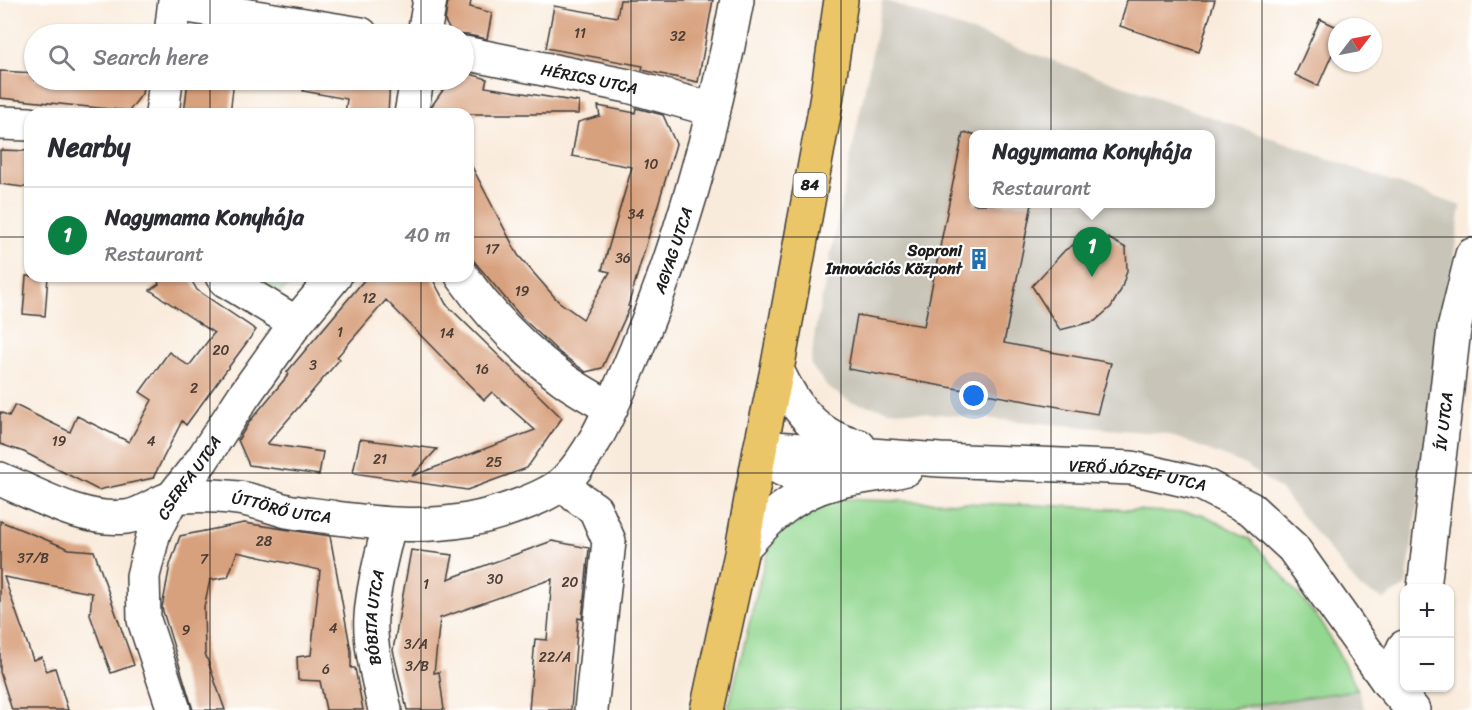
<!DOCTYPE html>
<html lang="en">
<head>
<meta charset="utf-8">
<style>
	body { margin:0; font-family:Sriracha,sans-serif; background:#f2f2f3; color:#2b2b33 }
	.controls { position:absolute; right:18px; bottom:18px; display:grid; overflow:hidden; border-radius:12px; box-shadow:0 2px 4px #0004 }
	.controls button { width:54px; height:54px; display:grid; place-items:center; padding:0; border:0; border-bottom:2px solid #e1e1e2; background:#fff; color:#2b2b33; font:30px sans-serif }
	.compass { position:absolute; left:1328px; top:18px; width:54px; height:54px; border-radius:50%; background:#fff; box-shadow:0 2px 4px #0004; rotate:58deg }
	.you { position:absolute; left:974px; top:396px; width:21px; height:21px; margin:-15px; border:4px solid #fff; border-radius:50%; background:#1a73e8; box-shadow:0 0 0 9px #1a73e833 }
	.badge { display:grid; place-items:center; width:39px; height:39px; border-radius:50%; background:#0b8043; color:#fff; font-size:20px; font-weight:700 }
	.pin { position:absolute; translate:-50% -50px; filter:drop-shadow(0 2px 3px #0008) }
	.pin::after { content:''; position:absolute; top:32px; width:21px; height:18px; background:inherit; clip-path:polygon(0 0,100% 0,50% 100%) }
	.popup { position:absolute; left:969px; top:130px; width:246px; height:78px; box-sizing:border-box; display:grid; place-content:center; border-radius:12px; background:#fff; filter:drop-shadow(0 2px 4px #0005); font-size:20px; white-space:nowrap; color:#7c7c81 }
	.popup b { font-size:22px; color:#2b2b33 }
	.popup::after { content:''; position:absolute; left:50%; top:100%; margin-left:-12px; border:12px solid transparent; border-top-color:#fff }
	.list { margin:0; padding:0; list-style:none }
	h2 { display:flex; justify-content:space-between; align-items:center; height:78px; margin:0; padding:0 24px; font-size:26px }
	h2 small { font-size:20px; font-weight:400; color:#7c7c81 }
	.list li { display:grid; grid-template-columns:39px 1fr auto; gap:18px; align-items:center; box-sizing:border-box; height:96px; padding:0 24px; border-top:2px solid #e1e1e2 }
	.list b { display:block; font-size:22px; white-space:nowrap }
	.list p { margin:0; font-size:20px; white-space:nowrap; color:#7c7c81 }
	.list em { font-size:20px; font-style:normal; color:#7c7c81 }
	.icon { flex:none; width:33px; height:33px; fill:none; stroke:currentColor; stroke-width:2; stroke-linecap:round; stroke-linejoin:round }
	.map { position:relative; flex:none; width:1472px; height:710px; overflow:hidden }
	.search { position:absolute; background:#fff; box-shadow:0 2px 4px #0004; left:24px; top:24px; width:450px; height:66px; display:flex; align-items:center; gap:15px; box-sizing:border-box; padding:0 21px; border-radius:33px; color:#7c7c81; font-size:22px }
	.panel { position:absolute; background:#fff; box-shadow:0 2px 4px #0004; left:24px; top:108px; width:450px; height:174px; border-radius:18px }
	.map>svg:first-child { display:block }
	.industrial { fill:#c8c4b8; fill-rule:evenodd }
	.green { fill:#93d790; stroke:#587a56; stroke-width:1.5 }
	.building { fill:#d8a17e }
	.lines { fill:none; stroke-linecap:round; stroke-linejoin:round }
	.street-casing { stroke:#3d3b39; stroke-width:36 }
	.primary-casing { stroke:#3d3b39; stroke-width:36 }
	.street { stroke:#fff; stroke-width:33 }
	.primary { stroke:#ebc669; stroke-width:33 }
	.grid { fill:none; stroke:#1c1c1c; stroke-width:1.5; stroke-opacity:0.55 }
	.labels { text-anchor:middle; stroke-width:4.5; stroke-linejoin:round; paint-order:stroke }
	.number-label { font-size:14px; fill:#4b3d34 }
	.shield { fill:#fff; stroke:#606060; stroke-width:1.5 }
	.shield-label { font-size:15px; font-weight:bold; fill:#1c1c1c }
	.street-label { font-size:16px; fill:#1c1c1c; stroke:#fff }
	.poi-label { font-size:16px; font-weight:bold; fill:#1c1c1c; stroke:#fff; text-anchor:end }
</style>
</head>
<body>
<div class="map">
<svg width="1472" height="710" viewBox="0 0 1472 710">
	<rect width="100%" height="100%" fill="#fff"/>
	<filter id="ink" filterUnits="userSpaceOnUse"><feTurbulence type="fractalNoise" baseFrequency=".0167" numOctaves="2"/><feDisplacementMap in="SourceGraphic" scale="12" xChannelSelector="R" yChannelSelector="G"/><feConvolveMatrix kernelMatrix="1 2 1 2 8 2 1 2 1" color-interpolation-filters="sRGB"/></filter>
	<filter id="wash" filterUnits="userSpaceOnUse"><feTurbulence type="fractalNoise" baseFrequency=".008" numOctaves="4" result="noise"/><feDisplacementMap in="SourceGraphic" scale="24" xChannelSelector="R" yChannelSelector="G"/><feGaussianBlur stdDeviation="1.35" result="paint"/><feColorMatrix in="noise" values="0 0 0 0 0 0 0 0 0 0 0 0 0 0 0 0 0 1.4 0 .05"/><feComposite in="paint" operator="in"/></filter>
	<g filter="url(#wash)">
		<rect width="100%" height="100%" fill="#f9ebdb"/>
		<path class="industrial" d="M883,0L1461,206L1406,586L1384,599L1360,588L1281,490L1244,464L1167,434L889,410L851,402L827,387L811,365L815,331ZM974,134H1210V204H974Z
			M1358,690L1365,710H1217Z"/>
		<path class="green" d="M240,276H299L281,292Z
			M837,499L1062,506L1202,514L1250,539L1282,575L1321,622L1358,690L1217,710H728L763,568L772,542L787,522L810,509Z"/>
		<g id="blocks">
			<path class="building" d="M448,0H471L470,7L492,13L487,39L468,35L452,34L445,21Z
				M620,0H713L698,82L642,70L643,66L546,48L554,6L617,17Z
				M1127,0H1215L1199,52L1120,26Z
				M1320,19L1337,27V43L1318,86L1295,75Z
				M0,71L34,73V80H144L142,94L129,111L0,98Z
				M464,72L487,79L485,87L579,102L578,114H447L431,111V107L450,80H464Z
				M188,80H234L230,114H184Z
				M304,80H390L388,114H345L347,99L303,91Z
				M598,106L635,113L636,108L663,115L676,144L628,306L630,307L602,368L586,372L560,353L522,318L468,254V159L518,255L558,301L583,319L610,272L602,270L632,167L572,156L578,122L600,116Z
				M963,133L974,134V204H1032L1004,343L1111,363L1097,414L848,369L857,315L924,326Z
				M0,150L30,151V188L0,184Z
				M1086,237L1108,238L1126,248L1127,271L1121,290L1111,307L1095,321L1060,330L1032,286L1065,250Z
				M26,276H48L45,316L23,314Z
				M155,276H189L197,290L256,330L186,425L182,421L153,478L98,490L24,452L0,444V412L9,416L15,405L70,432L77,416L129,442L152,400L140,392L169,352L189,366L214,333L150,290L159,284Z
				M362,276H431L446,304L562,418L527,468L467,490L353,473L360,439L437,449L412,476L535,430L492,392L484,400L386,300L337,357L340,359L267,444L323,452L319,475L249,465L238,440L250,421L289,374L287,372L365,279Z
				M0,521L69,549L94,551L134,665L111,673L90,615L92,593L4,577L33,660L42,657L46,671L55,668L68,710H12L0,672Z
				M244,523L330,536L351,651V668H355L363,710H326L320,681L298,680L297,657L311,655L320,570L237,552L228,577L210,580L204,607L205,653L225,710H193L162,608L170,565L180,536Z
				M552,541L589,548L582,619L578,618L571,710H529L535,639L547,640L552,579L440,618L434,673L439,672L444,710H407L393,650L411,550L453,555L448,579Z"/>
		</g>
	</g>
	<g filter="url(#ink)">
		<use href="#blocks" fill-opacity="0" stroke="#3d3b39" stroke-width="1.5"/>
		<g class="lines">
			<defs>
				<g id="street">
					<path d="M175,4L361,34"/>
					<path d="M171,34L175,0"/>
					<path d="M424,34L430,0"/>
					<path id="s1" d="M464,53L628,86L714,110"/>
					<path d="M162,114L166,80"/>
					<path d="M411,114L417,80"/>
					<path d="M0,123L30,124"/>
					<path d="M222,276L225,280L296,323"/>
					<path d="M462,276C490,316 524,350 563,379C578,390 595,399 611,408"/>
					<path d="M777,370C794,406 816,438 859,446"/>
					<path id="s2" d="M0,479C38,495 83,522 126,517C143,515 156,502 172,498C190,494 220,496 238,498C255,500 271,507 287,511C303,514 320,515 336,518C382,524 421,528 468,520C494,515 546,499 565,481C592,454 608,415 623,381C675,263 714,127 737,0"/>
					<path d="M564,482L576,496L595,509L609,541L591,710"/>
					<path id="s3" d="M830,484C803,478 776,473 760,450L774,448L940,460L1132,468L1202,484L1251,509L1293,548L1388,682L1413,710"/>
					<path d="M742,549C767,520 792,495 830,484C854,476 881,476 906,469"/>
					<path id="s4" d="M1424,588L1454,329L1472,255"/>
					<path d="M1388,682L1404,647"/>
					<path id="s5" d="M174,710L144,620L143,576L154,532L172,498L202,460L243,397L296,323L335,276"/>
					<path id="s6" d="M385,710C379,682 369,645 371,617C373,586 382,555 389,525"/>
				</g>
				<path id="primary" d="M707,710L742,549L760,450L777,370L824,115L841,0"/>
			</defs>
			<use href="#street" class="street-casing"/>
			<use href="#primary" class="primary-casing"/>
			<use href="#street" class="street"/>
			<use href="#primary" class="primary"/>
		</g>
	</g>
	<path class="grid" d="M210,0V34M421,0V34M631,0V710M841,0V710M1051,0V710M1262,0V710M210,80V114M421,80V114M0,237H30M468,237H1472M210,276V710M421,276V710M0,473H1472"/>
	<defs>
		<symbol id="building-bare" viewBox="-9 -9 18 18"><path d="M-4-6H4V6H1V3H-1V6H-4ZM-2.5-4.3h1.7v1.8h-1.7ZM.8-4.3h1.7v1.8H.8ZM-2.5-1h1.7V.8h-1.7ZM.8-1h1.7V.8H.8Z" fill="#1f6fb2" stroke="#fff" stroke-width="2.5" paint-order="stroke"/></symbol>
	</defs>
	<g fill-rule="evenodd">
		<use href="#building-bare" x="964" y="244" width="30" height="30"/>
	</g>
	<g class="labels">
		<g class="number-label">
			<text x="580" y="38">11</text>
			<text x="678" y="41">32</text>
			<text x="651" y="169">10</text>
			<text x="636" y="219">34</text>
			<text x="492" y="254">17</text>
			<text x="623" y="263">36</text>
			<text x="522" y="296">19</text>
			<text x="369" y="303">12</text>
			<text x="340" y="337">1</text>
			<text x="447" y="338">14</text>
			<text x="221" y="355">20</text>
			<text x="313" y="370">3</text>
			<text x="482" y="374">16</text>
			<text x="194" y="393">2</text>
			<text x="59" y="446">19</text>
			<text x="151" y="446">4</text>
			<text x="380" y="464">21</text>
			<text x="494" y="467">25</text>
			<text x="264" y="546">28</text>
			<text x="33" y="563">37/B</text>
			<text x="204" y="564">7</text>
			<text x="495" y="584">30</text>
			<text x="570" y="587">20</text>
			<text x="426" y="589">1</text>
			<text x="333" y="633">4</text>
			<text x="186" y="635">9</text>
			<text x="416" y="649">3/A</text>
			<text x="555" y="662">22/A</text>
			<text x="417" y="671">3/B</text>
			<text x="326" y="674">6</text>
		</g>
		<rect class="shield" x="793.5" y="173" width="33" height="24" rx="4.5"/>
		<g class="shield-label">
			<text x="810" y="190">84</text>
		</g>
		<g class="street-label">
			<text dy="6" stroke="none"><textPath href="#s1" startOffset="128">HÉRICS UTCA</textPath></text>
			<text dy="6" stroke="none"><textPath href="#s2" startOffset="844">AGYAG UTCA</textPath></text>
			<text dy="6" stroke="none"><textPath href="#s4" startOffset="168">ÍV UTCA</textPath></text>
			<text dy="6" stroke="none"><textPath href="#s3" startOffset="459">VERŐ JÓZSEF UTCA</textPath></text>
			<text dy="6" stroke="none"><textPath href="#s5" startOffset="249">CSERFA UTCA</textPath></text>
			<text dy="6" stroke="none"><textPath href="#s2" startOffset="294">ÚTTÖRŐ UTCA</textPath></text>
			<text dy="6" stroke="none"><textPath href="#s6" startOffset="94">BÓBITA UTCA</textPath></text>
		</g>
		<g class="poi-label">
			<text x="962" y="256">Soproni<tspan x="962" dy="18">Innovációs Központ</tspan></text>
		</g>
	</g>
</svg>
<div class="controls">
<button>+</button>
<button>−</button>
</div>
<svg class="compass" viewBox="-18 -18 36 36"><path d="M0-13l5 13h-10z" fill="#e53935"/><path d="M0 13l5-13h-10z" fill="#7c7c81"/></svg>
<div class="you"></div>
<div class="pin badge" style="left:1092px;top:277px">1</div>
<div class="popup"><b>Nagymama Konyhája</b>Restaurant</div>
<div class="search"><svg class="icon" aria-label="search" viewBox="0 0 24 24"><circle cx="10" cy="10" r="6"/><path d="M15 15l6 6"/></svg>Search here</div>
<section class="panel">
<h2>Nearby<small></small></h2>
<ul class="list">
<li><span class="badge">1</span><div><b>Nagymama Konyhája</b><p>Restaurant</p></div><em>40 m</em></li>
</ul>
</section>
</div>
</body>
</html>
